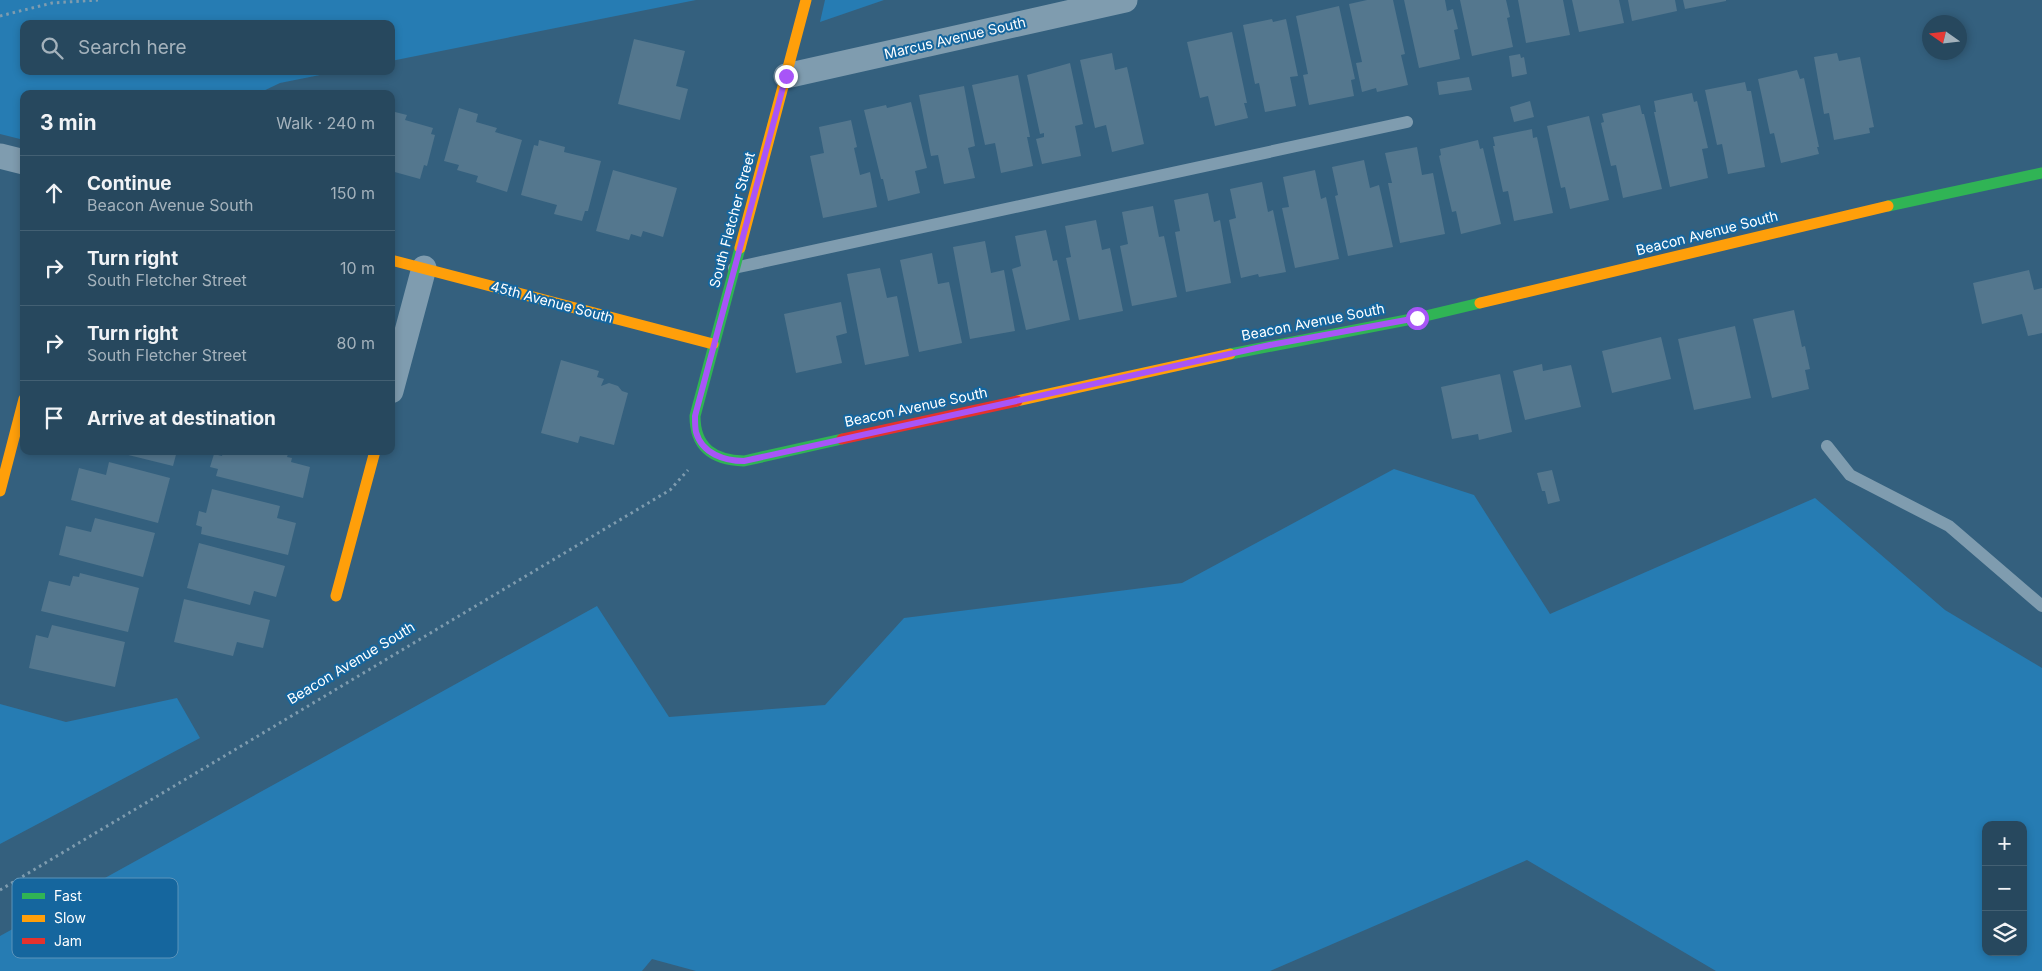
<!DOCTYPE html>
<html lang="en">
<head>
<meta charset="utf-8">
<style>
	body { margin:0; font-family:Inter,sans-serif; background:#2f4f64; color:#f1f3f6 }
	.controls { position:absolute; right:15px; bottom:15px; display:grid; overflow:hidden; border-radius:10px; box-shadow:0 2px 8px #0003 }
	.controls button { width:45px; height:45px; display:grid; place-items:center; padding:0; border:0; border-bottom:1px solid #436073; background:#27485e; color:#f1f3f6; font:25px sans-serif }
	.compass { position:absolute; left:1922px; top:15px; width:45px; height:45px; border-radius:50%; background:#27485e; box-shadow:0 2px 8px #0003; rotate:284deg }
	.stop { position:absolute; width:15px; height:15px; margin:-11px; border:4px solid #a855f7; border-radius:50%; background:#fff }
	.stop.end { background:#a855f7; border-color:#fff; box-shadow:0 1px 5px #0008 }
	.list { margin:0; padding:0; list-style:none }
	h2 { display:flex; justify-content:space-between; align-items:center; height:65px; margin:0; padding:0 20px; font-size:21px }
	h2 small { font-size:16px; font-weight:400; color:#a4b2bc }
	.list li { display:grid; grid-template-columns:32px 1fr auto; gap:15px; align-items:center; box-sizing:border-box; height:75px; padding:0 20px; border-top:1px solid #436073 }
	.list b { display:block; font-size:19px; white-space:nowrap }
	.list p { margin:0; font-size:16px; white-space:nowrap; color:#a4b2bc }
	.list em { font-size:16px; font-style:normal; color:#a4b2bc }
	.icon { flex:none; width:28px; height:28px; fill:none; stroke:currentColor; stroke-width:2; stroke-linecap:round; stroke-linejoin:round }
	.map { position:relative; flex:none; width:2042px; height:971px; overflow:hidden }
	.search { position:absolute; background:#27485e; box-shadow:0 2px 8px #0003; left:20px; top:20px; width:375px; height:55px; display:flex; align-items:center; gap:12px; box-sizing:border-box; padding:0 18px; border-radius:10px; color:#a4b2bc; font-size:19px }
	.panel { position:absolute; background:#27485e; box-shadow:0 2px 8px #0003; left:20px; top:90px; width:375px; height:365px; border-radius:10px }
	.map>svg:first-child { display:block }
	.green { fill:#267cb3; fill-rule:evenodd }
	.building { fill:#54778e }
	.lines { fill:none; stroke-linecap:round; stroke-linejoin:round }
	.path { stroke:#7f9caf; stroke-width:3; stroke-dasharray:2.5 4; stroke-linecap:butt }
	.lane { stroke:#7f9caf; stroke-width:12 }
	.street { stroke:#7f9caf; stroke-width:25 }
	.fast { stroke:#30b455; stroke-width:11 }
	.slow { stroke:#ff9f0a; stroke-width:11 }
	.jam { stroke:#e5322d; stroke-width:11 }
	.route { stroke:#a855f7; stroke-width:6 }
	.labels { text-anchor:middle; stroke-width:4; stroke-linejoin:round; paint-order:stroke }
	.street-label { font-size:14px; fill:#fff; stroke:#15669e }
	.key { fill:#15669e; stroke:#5b94bb; stroke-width:1 }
	.key-label { font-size:14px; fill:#fff }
</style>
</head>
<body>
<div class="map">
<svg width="2042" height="971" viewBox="0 0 2042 971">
	<rect width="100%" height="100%" fill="#34607e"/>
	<path class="green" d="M0,0H696L391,61V24H24V71H340L280,83L257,94H24V140L0,134Z
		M825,0H884L820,22Z
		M1394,469L1474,495L1550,614L1815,498L1945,610L2042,668V971H1716L1527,860L1270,971H696L652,959L642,971H0V936L597,606L669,717L825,705L904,618L1182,583ZM1986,825H2023V952H1986Z
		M177,698L200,738L0,844V704L66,722Z"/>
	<path class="building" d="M1367,0H1393L1405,54L1401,55L1408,85L1377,92L1376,88L1362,92L1356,63L1362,62L1349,4Z
		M1404,0H1445L1447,11L1453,9L1458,29L1454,30L1460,59L1419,68Z
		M1460,0H1506L1510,17L1507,18L1513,47L1472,56Z
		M1518,0H1563L1570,35L1526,43Z
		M1572,0H1619L1624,23L1579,32Z
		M1628,0H1675L1677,11L1632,21Z
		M1683,0H1726V1L1685,9Z
		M1339,6L1355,79L1351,80L1354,96L1309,105L1303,75L1308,74L1296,16Z
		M1272,19L1273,22L1286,19L1298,76L1290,77L1296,106L1265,112L1259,83L1255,84L1243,25Z
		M1232,32L1247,103H1244L1248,118L1215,126L1208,96L1200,98L1187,42Z
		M634,39L685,51L676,86L688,89L680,120L618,104Z
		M1112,53L1115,70L1127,67L1144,144L1112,152L1106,125L1095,128L1080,60Z
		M1837,53L1839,61L1860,57L1874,127L1869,128L1870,133L1834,140L1829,113L1824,114L1814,57Z
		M1520,54L1521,58L1524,57L1527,74L1512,77L1509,56Z
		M1070,63L1083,124L1075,126L1081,156L1042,164L1036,139L1044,137V133L1040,134L1027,75Z
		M1797,70L1800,79L1804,78L1819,147H1817L1819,154L1781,163L1774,133L1770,134L1758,79Z
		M1018,75L1030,137H1027L1033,166L1001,173L995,143L985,145L972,85Z
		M1469,77L1472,90L1439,95L1437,82Z
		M1745,82L1747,91H1751L1765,167L1728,174L1722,144L1717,145L1705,90Z
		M964,86L975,146L968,148L975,178L944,184L938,155L931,156L919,95Z
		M1692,93L1694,102L1697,101L1708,148L1702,149L1708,178L1670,187L1654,112H1656L1654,101Z
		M1530,101L1534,117L1514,122L1510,107Z
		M911,102L927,168L915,171L920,193L888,201L883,179H881L864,110L886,105L887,108Z
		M1640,105L1642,114H1644L1662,189L1623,198L1616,165L1611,166L1601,123L1604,122L1602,114Z
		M459,108L478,114L476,122L497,128L495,132L522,140L507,192L476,182L478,176L457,170L459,165L444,161Z
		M391,111L407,115L405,120L433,128L431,134L435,135L427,166L424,165L420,179L391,171Z
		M1589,116L1609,200L1570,209L1565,187L1561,188L1547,126Z
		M851,120L857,147L854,148L860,175L870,172L877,207L823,218L810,156L824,153L819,127Z
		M1532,129L1533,138L1537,137L1553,213L1514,221L1508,191L1503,192L1493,146H1495L1493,137Z
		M539,140L565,147L564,152L601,161L588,211H585L582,221L554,214L557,205L521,195L534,145L538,146Z
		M1478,140L1480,149L1483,148L1501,224L1461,234L1456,211L1452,212L1439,156L1441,155L1440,149Z
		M1417,147L1422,175L1433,173L1445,234L1400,243L1388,183H1392L1385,153Z
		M1364,160L1370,188L1379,185L1393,247L1348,256L1335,196L1338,195L1332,167Z
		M613,170L677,188L663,237L643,231L641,237L631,234L629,240L596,231Z
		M1315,170L1321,199L1326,197L1339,259L1295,268L1282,208L1289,207L1283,177Z
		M1262,182L1268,212L1273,210L1286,272L1259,277L1258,274L1241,278L1229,220L1236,218L1230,189Z
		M1208,193L1214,222L1220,220L1231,283L1186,292L1175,232L1180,231L1174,200Z
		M1153,206L1159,237L1164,236L1177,297L1132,306L1120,246L1128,244L1122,212Z
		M1096,220L1102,250L1110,248L1123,311L1079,320L1066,258L1071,257L1065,226Z
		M1046,230L1053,261L1057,260L1070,320L1026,330L1012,269L1021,266L1015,236Z
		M985,241L991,273L1004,270L1015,331L970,339L953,247Z
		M932,253L938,284L949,282L962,343L919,352L900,260Z
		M880,268L887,298L897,296L909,356L865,365L847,274Z
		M2029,270L2034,290L2042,288V333L2028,336L2022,314L1982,324L1973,283Z
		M841,302L847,333L836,336L842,363L796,373L784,314Z
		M1794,310L1802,347L1805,346L1810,369L1805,370L1809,389L1772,398L1753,319Z
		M1735,326L1751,398L1694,410L1678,339Z
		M1661,337L1671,379L1612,393L1602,351Z
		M561,360L599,371L597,377L604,379L601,386L609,383L618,386L622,391L628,393L614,445L580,436L578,443L541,433Z
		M1542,364L1543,371L1571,365L1581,407L1525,420L1513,371Z
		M1500,374L1512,432L1479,440L1478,434L1452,439L1441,387Z
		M112,451H177L173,466Z
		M223,451H289L287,457L292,458L291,462L310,467L303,498L216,476L218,469L210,467L214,454L222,456Z
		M109,462L170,478L158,523L71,500L79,468L106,475Z
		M1552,470L1560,501L1548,504L1545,491H1542L1537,473Z
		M212,489L280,506L277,518L296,523L288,555L201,534L202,527L196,525L199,511L206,513Z
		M95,518L155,533L143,577L59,555L66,526L91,532Z
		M199,543L285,566L276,597L254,591L250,605L187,588Z
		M80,573L139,588L128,632L41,611L49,581L70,586L73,576L79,577Z
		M184,599L270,620L263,648L237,642L233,656L174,642Z
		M52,625L125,642L115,687L29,668L36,635L48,638Z"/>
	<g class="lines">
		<path class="path" d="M0,16L52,3L98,0
			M0,890L670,490L688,470"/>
		<path class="lane" d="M734,268L1407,122
			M1827,446L1850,475L1949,526L2042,606"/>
		<path class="street" d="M786,76L1125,0
			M0,156L24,162
			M391,391L424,268"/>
		<path class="fast" d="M1888,206L2042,173
			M740,248L695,416C695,448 714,460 744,461L842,439
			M1230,354L1417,318L1480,303"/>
		<path class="slow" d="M740,248L806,0
			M391,260L713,344
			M1480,303L1888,206
			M1017,401L1230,354
			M0,491L24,399
			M336,596L375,451"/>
		<path class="jam" d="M842,439L1017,401"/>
	</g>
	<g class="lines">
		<path class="route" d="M786,76L695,416C695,421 695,428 696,432C702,454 725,461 744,461L1270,345L1417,318"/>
	</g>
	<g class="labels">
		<g class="street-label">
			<text transform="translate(955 38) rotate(-13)" y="5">Marcus Avenue South</text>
			<text transform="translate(732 220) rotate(-75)" y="5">South Fletcher Street</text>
			<text transform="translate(1707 233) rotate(-14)" y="5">Beacon Avenue South</text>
			<text transform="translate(552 302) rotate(15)" y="5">45th Avenue South</text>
			<text transform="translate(1313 322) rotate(-11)" y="5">Beacon Avenue South</text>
			<text transform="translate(916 407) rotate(-12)" y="5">Beacon Avenue South</text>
			<text transform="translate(351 663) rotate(-31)" y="5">Beacon Avenue South</text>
		</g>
	</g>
	<rect x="12" y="878" width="166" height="80" rx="8" class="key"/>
	<rect x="22" y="893" width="23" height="6" fill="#30b455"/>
	<rect x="22" y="915" width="23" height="7" fill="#ff9f0a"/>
	<rect x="22" y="938" width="23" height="6" fill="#e5322d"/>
	<g class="key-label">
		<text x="54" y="901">Fast</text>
		<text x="54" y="923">Slow</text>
		<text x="54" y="946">Jam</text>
	</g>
</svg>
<div class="controls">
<button>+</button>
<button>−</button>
<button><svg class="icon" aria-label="layers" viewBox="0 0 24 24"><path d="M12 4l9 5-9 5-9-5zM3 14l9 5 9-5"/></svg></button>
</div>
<svg class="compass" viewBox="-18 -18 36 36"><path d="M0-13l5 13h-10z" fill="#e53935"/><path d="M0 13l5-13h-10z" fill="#a4b2bc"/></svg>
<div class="stop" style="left:1417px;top:318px"></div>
<div class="stop end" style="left:786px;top:76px"></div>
<div class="search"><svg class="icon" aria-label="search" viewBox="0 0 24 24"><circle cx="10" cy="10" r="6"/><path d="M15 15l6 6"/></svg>Search here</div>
<section class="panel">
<h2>3 min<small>Walk · 240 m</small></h2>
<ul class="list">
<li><svg class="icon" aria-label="ahead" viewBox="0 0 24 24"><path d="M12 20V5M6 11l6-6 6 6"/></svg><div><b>Continue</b><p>Beacon Avenue South</p></div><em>150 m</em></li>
<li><svg class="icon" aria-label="right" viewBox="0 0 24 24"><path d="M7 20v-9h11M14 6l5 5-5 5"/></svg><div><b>Turn right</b><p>South Fletcher Street</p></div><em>10 m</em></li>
<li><svg class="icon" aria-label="right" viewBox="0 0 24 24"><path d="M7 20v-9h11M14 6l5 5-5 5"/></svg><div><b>Turn right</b><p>South Fletcher Street</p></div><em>80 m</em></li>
<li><svg class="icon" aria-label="arrive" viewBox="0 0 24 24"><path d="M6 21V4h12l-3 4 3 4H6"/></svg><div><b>Arrive at destination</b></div></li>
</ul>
</section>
</div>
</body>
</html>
